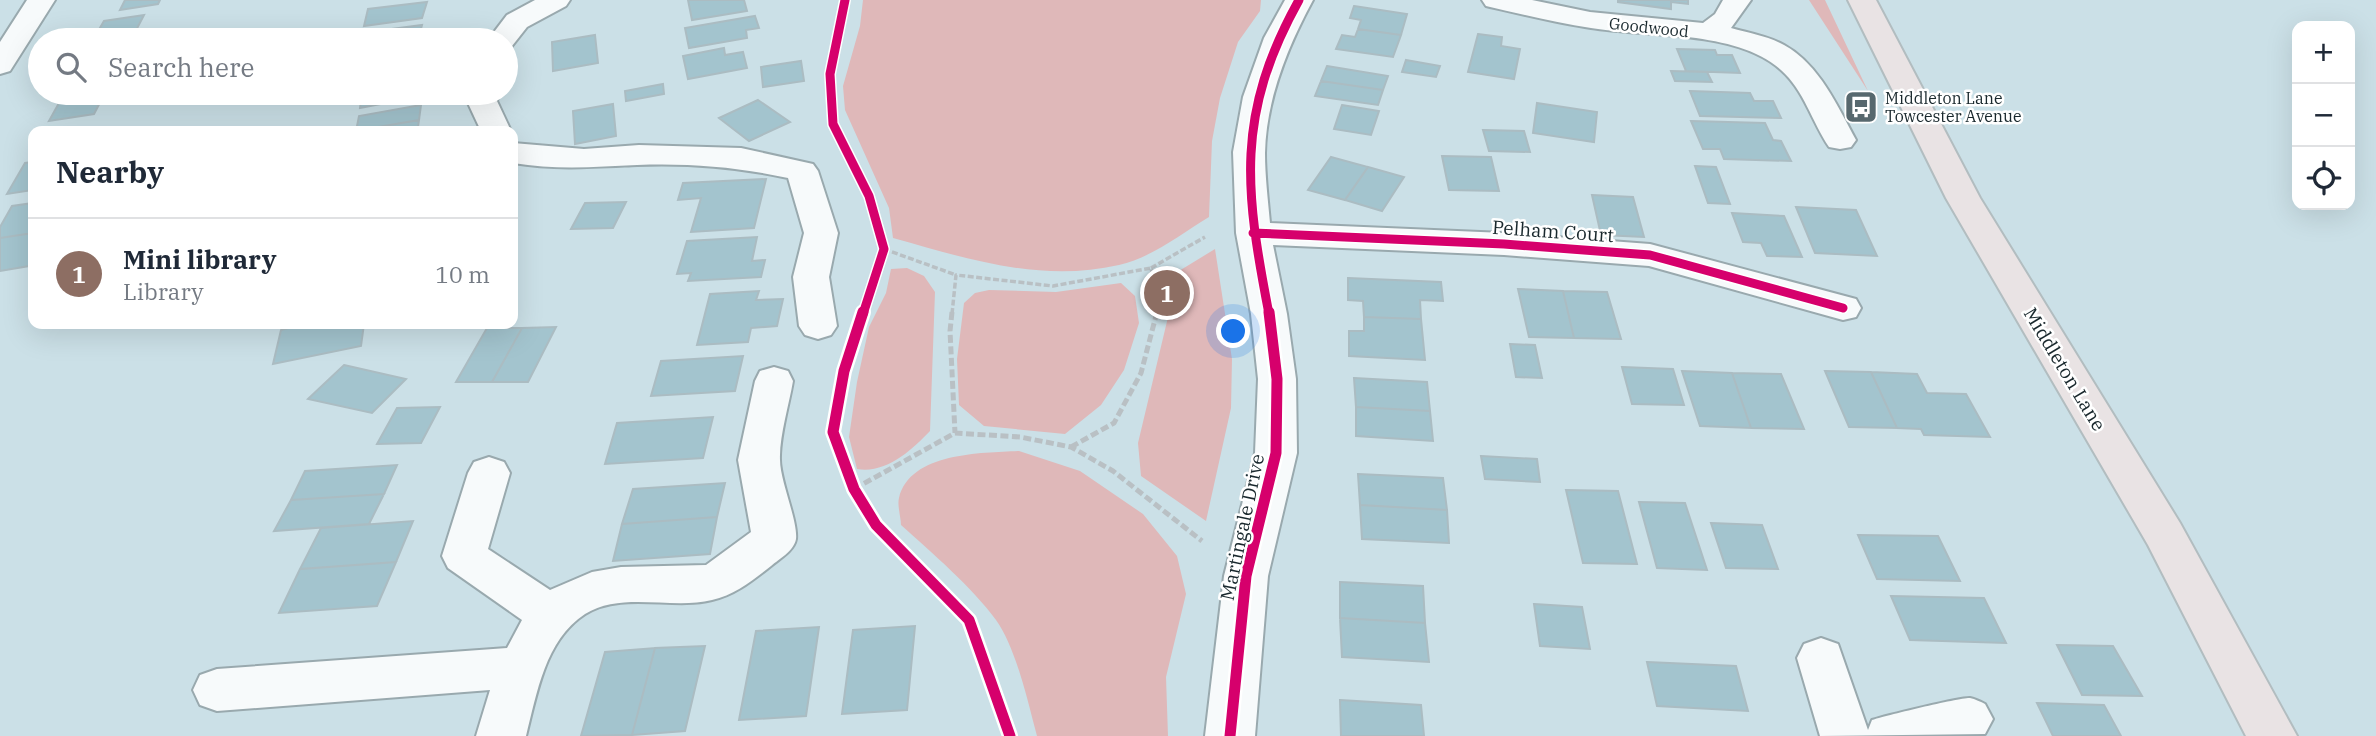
<!DOCTYPE html>
<html lang="en">
<head>
<meta charset="utf-8">
<style>
	body { margin:0; font-family:"IBM Plex Serif",serif; background:#f6f6f7; color:#1f2937 }
	.controls { position:absolute; right:21px; top:21px; display:grid; overflow:hidden; border-radius:14px; box-shadow:0 7px 28px #0002 }
	.controls button { width:63px; height:63px; display:grid; place-items:center; padding:0; border:0; border-bottom:2px solid #e0e1e3; background:#fff; color:#1f2937; font:35px sans-serif }
	.you { position:absolute; left:1234px; top:332px; width:24px; height:24px; margin:-18px; border:5px solid #fff; border-radius:50%; background:#1a73e8; box-shadow:0 0 0 10px #1a73e833 }
	.badge { display:grid; place-items:center; width:46px; height:46px; border-radius:50%; background:#57686e; color:#fff; font-size:23px; font-weight:700 }
	.pin { position:absolute; translate:-50% -50%; border:4px solid #fff; box-shadow:0 2px 7px #0006 }
	.list { margin:0; padding:0; list-style:none }
	h2 { display:flex; justify-content:space-between; align-items:center; height:91px; margin:0; padding:0 28px; font-size:30px }
	h2 small { font-size:23px; font-weight:400; color:#747a83 }
	.list li { display:grid; grid-template-columns:46px 1fr auto; gap:21px; align-items:center; box-sizing:border-box; height:112px; padding:0 28px; border-top:2px solid #e0e1e3 }
	.list b { display:block; font-size:26px; white-space:nowrap }
	.list p { margin:0; font-size:23px; white-space:nowrap; color:#747a83 }
	.list em { font-size:23px; font-style:normal; color:#747a83 }
	.icon { flex:none; width:38px; height:38px; fill:none; stroke:currentColor; stroke-width:2; stroke-linecap:round; stroke-linejoin:round }
	.map { position:relative; flex:none; width:2376px; height:736px; overflow:hidden }
	.search { position:absolute; background:#fff; box-shadow:0 7px 28px #0002; left:28px; top:28px; width:490px; height:77px; display:flex; align-items:center; gap:18px; box-sizing:border-box; padding:0 24px; border-radius:38px; color:#747a83; font-size:26px }
	.panel { position:absolute; background:#fff; box-shadow:0 7px 28px #0002; left:28px; top:126px; width:490px; height:203px; border-radius:14px }
	.map>svg:first-child { display:block }
	.green { fill:#dfb8b9 }
	.building { fill:#a3c4ce; stroke:#abbcc2; stroke-width:2 }
	.lines { fill:none; stroke-linecap:round; stroke-linejoin:round }
	.minor-casing { stroke:#99a9ae; stroke-width:4 }
	.major-casing { stroke:#b2bdc0; stroke-width:4 }
	.path-far1 { stroke:#b9c0c4; stroke-width:3.5; stroke-dasharray:6 2.5; stroke-linecap:butt }
	.path { stroke:#b9c0c4; stroke-width:5; stroke-dasharray:8 3.5; stroke-linecap:butt }
	.minor { fill:#f7fafb; fill-rule:evenodd }
	.major { fill:#e9e3e4; fill-rule:evenodd }
	.cycleway-far1-casing { stroke:#fff; stroke-width:12 }
	.cycleway-casing { stroke:#fff; stroke-width:16 }
	.cycleway-far1 { stroke:#d6006c; stroke-width:9 }
	.cycleway { stroke:#d6006c; stroke-width:11 }
	.labels { text-anchor:middle; stroke-width:5; stroke-linejoin:round; paint-order:stroke }
	.far-street-label { font-size:16px; fill:#19282d; stroke:#fff }
	.far-poi-label { font-size:16px; fill:#19282d; stroke:#fff; text-anchor:start }
	.street-label { font-size:19px; fill:#19282d; stroke:#fff }
</style>
</head>
<body>
<div class="map">
<svg width="2376" height="736" viewBox="0 0 2376 736">
	<rect width="100%" height="100%" fill="#cbe0e7"/>
	<path class="green" d="M863,0H1261L1260,11L1238,42L1220,98L1212,141L1209,217C1181,234 1151,258 1119,265C1041,283 968,259 893,238L889,208L845,110L843,86L860,26Z
		M1809,0H1825L1868,91Z
		M1215,249L1232,359L1231,408L1206,521L1141,476L1138,443L1179,271Z
		M907,268L924,276L935,292L930,431C912,450 886,474 857,469L849,437L857,382L869,327L886,293L891,269Z
		M1121,283L1135,296L1139,323L1124,370L1101,405L1065,434L984,426L959,405L957,359L964,303L975,293L989,290L1056,292Z
		M1019,451L1080,471L1143,514L1177,556L1186,594L1166,677L1168,736H1037C1028,702 1016,648 996,620C972,587 932,553 901,525C901,518 897,505 899,498C910,452 983,453 1019,451Z"/>
	<path class="building" d="M125,0H160L158,4L120,10Z
		M688,0H744L747,11L692,20Z
		M1618,0H1688V4L1671,2V9L1618,2Z
		M427,2L422,18L364,26L368,9Z
		M1354,6L1407,14L1401,35L1358,29L1361,20L1350,18Z
		M144,15L132,38L93,40L104,21Z
		M755,16L759,28L746,30L747,38L689,48L685,28Z
		M422,25L418,40H360L362,33Z
		M1358,29L1401,35L1393,57L1336,49L1342,35L1355,37Z
		M1478,34L1502,37L1501,46L1520,49L1514,79L1468,72Z
		M595,35L598,63L553,71L552,42Z
		M724,48L725,55L743,52L747,68L688,79L683,56Z
		M1677,49L1715,50L1717,55H1732L1740,73L1686,71Z
		M1406,60L1440,66L1436,77L1402,72Z
		M801,61L804,81L763,87L761,67Z
		M1327,66L1388,76L1383,90L1321,81Z
		M1671,71L1707,72L1712,82L1675,81Z
		M1321,81L1383,90L1378,105L1315,96Z
		M663,84L664,94L626,101L625,91Z
		M1690,91L1750,93L1754,101H1773L1781,118L1700,116Z
		M105,93L94,114L49,121L64,94Z
		M362,93H403L402,100L360,108Z
		M758,100L790,122L749,141L719,118Z
		M1537,103L1597,112L1594,142L1533,133Z
		M613,104L616,136L575,144L573,111Z
		M421,105L419,120L356,131L359,116Z
		M1342,105L1379,111L1371,135L1334,129Z
		M419,120L418,127L407,129V131H355Z
		M1691,121L1765,123L1773,140L1781,141L1791,161L1724,159L1720,149H1703Z
		M1483,130L1524,131L1530,152L1489,151Z
		M1442,156L1491,157L1499,191L1449,190Z
		M1331,157L1368,167L1345,200L1308,190Z
		M33,162V190L7,194L25,163Z
		M1695,166L1716,167L1730,204L1708,203Z
		M1368,167L1404,177L1382,211L1345,200Z
		M766,179L754,228L691,232L701,198L678,200L683,183Z
		M1592,195L1633,197L1644,237L1601,235Z
		M626,202L613,228L571,229L585,203Z
		M33,203V233L0,238V227L12,206Z
		M1796,207L1856,210L1877,256L1815,253Z
		M1732,213L1784,216L1802,257L1767,256L1761,243L1743,242Z
		M33,233V258L29,266L0,271V238Z
		M757,237L752,261L765,260L761,277L688,281L691,273L677,274L687,241Z
		M1348,278L1441,282L1443,301L1420,300L1421,319L1364,317L1363,301L1348,300Z
		M1518,289L1563,291L1574,338L1529,337Z
		M759,291L756,300L783,299L777,326L751,328L748,342L697,345L710,294Z
		M1563,291L1607,292L1621,339L1574,338Z
		M1364,317L1421,319L1425,360L1349,356V331H1364Z
		M303,324H364L361,346L273,364L281,330Z
		M556,327L528,382H492L522,328Z
		M487,328H522L492,382H456Z
		M1510,344L1535,345L1542,378L1516,377Z
		M743,356L735,391L651,396L661,361Z
		M344,365L406,379L372,413L308,399Z
		M1622,367L1673,369L1684,405L1632,404Z
		M1682,371L1732,373L1751,428L1700,426Z
		M1825,371L1871,372L1897,428L1849,427Z
		M1871,372L1917,374L1927,393L1966,394L1990,437L1924,435L1921,429L1897,428Z
		M1732,373L1781,374L1804,429L1751,428Z
		M1354,378L1427,382L1430,411L1356,407Z
		M440,407L421,443L377,444L397,408Z
		M1356,407L1430,411L1433,441L1356,436Z
		M713,417L703,458L605,464L617,423Z
		M1481,456L1537,459L1540,482L1485,479Z
		M397,465L384,494L291,500L305,471Z
		M1358,474L1443,478L1447,510L1360,505Z
		M725,483L717,517L622,524L633,489Z
		M1566,490L1618,491L1637,564L1583,563Z
		M384,494L369,524L274,531L291,500Z
		M1639,502L1685,503L1707,570L1657,568Z
		M1360,505L1447,510L1449,543L1362,539Z
		M717,517L710,554L613,561L622,524Z
		M413,521L396,562L300,569L321,528Z
		M1711,523L1762,525L1778,569L1726,568Z
		M1858,535L1938,536L1960,581L1877,579Z
		M396,562L377,606L279,613L300,569Z
		M1340,582L1423,586L1425,623L1340,618Z
		M1891,596L1984,598L2006,643L1910,640Z
		M1534,604L1582,607L1590,649L1540,646Z
		M1340,618L1425,623L1429,662L1342,657Z
		M915,626L907,710L842,714L853,630Z
		M819,627L806,716L739,720L756,631Z
		M2057,645L2113,646L2142,696L2082,695Z
		M705,646L685,731L632,735L655,648Z
		M655,648L632,735L581,736L605,652Z
		M1647,662L1736,666L1748,711L1657,706Z
		M1340,700L1421,705L1424,736H1341Z
		M2037,703L2104,705L2121,736H2053Z"/>
	<g class="lines">
		<defs>
			<path id="minor" d="M27,0H55L10,71L0,74V42Z
				M535,0H570L566,6L527,27L512,46L506,48V40H488L507,15Z
				M1285,0H1313C1288,46 1266,99 1265,153C1265,176 1268,200 1270,223L1504,233L1650,244L1856,299L1861,308L1856,317L1843,320L1649,266L1504,255L1273,245L1287,314L1296,379L1297,453L1268,576L1255,736H1205L1224,576L1255,453L1258,379L1251,314L1236,233L1233,152L1243,97L1264,38Z
				M1482,0H1532L1590,12L1703,23L1715,14L1723,0H1751L1731,28C1749,33 1768,36 1784,45C1819,64 1838,107 1856,140L1851,147L1840,149L1829,147C1812,122 1804,90 1781,70C1737,30 1647,37 1591,28C1556,23 1521,14 1486,6Z
				M469,93H499L497,101L511,131H481L467,101Z
				M513,143L584,149L639,145L741,148L813,164L818,171L838,233L829,277L837,326L831,335L818,339L805,335L799,326L793,277L804,233L788,178C738,167 688,163 637,165C595,167 555,170 513,163Z
				M774,367L788,371L793,381C789,405 779,437 780,460C780,481 798,521 796,539C794,551 779,559 771,566C753,580 735,595 712,600C672,610 622,591 585,614C545,640 537,693 526,736H476L490,690L217,711L200,705L193,690L200,675L217,669L507,648L522,620L448,568L442,556L468,473L474,462L489,457L504,462L510,473L488,549L550,590L592,572L621,567L706,565L751,532L738,460L755,381L760,371Z
				M1821,638L1838,644L1868,730L1872,720C1884,716 1962,697 1970,698C1975,699 1981,702 1985,704L1993,719L1985,734L1820,736L1797,658L1804,644Z"/>
			<path id="major" d="M1848,0H1876L1980,198L2180,523L2297,736H2246L2148,545L1946,198Z"/>
		</defs>
		<use href="#minor" class="minor-casing"/>
		<use href="#major" class="major-casing"/>
		<path class="path-far1" d="M884,249L956,275
			M1151,268L1205,237
			M952,314L956,275L1053,286L1151,268L1160,299L1156,314"/>
		<path class="path" d="M952,312L950,331L955,433
			M1071,447L1114,423L1141,373L1157,312
			M854,489L955,433L1020,437L1071,447L1113,471L1202,541"/>
		<use href="#minor" class="minor"/>
		<use href="#major" class="major"/>
		<defs>
			<path id="cycleway-far1" d="M845,0L830,74L833,124L869,196L884,249L863,314
				M1253,233L1504,244L1650,255L1843,308
				M1269,314C1245,190 1235,115 1299,0"/>
			<path id="cycleway" d="M863,312L844,371L833,432L854,489L876,525L969,620L1010,736
				M1230,736L1246,576L1276,453L1277,379L1269,312"/>
		</defs>
		<use href="#cycleway-far1" class="cycleway-far1-casing"/>
		<use href="#cycleway" class="cycleway-casing"/>
		<use href="#cycleway-far1" class="cycleway-far1"/>
		<use href="#cycleway" class="cycleway"/>
	</g>
	<defs>
		<symbol id="bus-square" viewBox="-11 -11 22 22"><rect x="-9" y="-9" width="18" height="18" rx="4" fill="#57686e" stroke="#fff"/><path d="M-5-6H5V4H4V6H2V4H-2V6H-4V4H-5ZM-3.5-4V0h7V-4ZM-3.5 1.2v1.5H-2V1.2ZM2 1.2v1.5H3.5V1.2Z" fill="#fff"/></symbol>
	</defs>
	<g fill-rule="evenodd">
		<use href="#bus-square" x="1842" y="88" width="38" height="38"/>
	</g>
	<g class="labels">
		<g class="far-street-label">
			<text transform="translate(1649 27) rotate(6)" y="6">Goodwood</text>
		</g>
		<g class="far-poi-label">
			<text x="1885" y="104">Middleton Lane<tspan x="1885" dy="18">Towcester Avenue</tspan></text>
		</g>
		<g class="street-label">
			<text transform="translate(1553 231) rotate(4)" y="7">Pelham Court</text>
			<text transform="translate(2065 369) rotate(59)" y="7">Middleton Lane</text>
			<text transform="translate(1242 527) rotate(-78)" y="7">Martingale Drive</text>
		</g>
	</g>
</svg>
<div class="controls">
<button>+</button>
<button>−</button>
<button><svg class="icon" aria-label="locate" viewBox="0 0 24 24"><circle cx="12" cy="12" r="6"/><path d="M12 2v4M12 18v4M2 12h4M18 12h4"/></svg></button>
</div>
<div class="you"></div>
<div class="pin badge" style="left:1167px;top:293px;background:#8d6e63">1</div>
<div class="search"><svg class="icon" aria-label="search" viewBox="0 0 24 24"><circle cx="10" cy="10" r="6"/><path d="M15 15l6 6"/></svg>Search here</div>
<section class="panel">
<h2>Nearby<small></small></h2>
<ul class="list">
<li><span class="badge" style="background:#8d6e63">1</span><div><b>Mini library</b><p>Library</p></div><em>10 m</em></li>
</ul>
</section>
</div>
</body>
</html>
